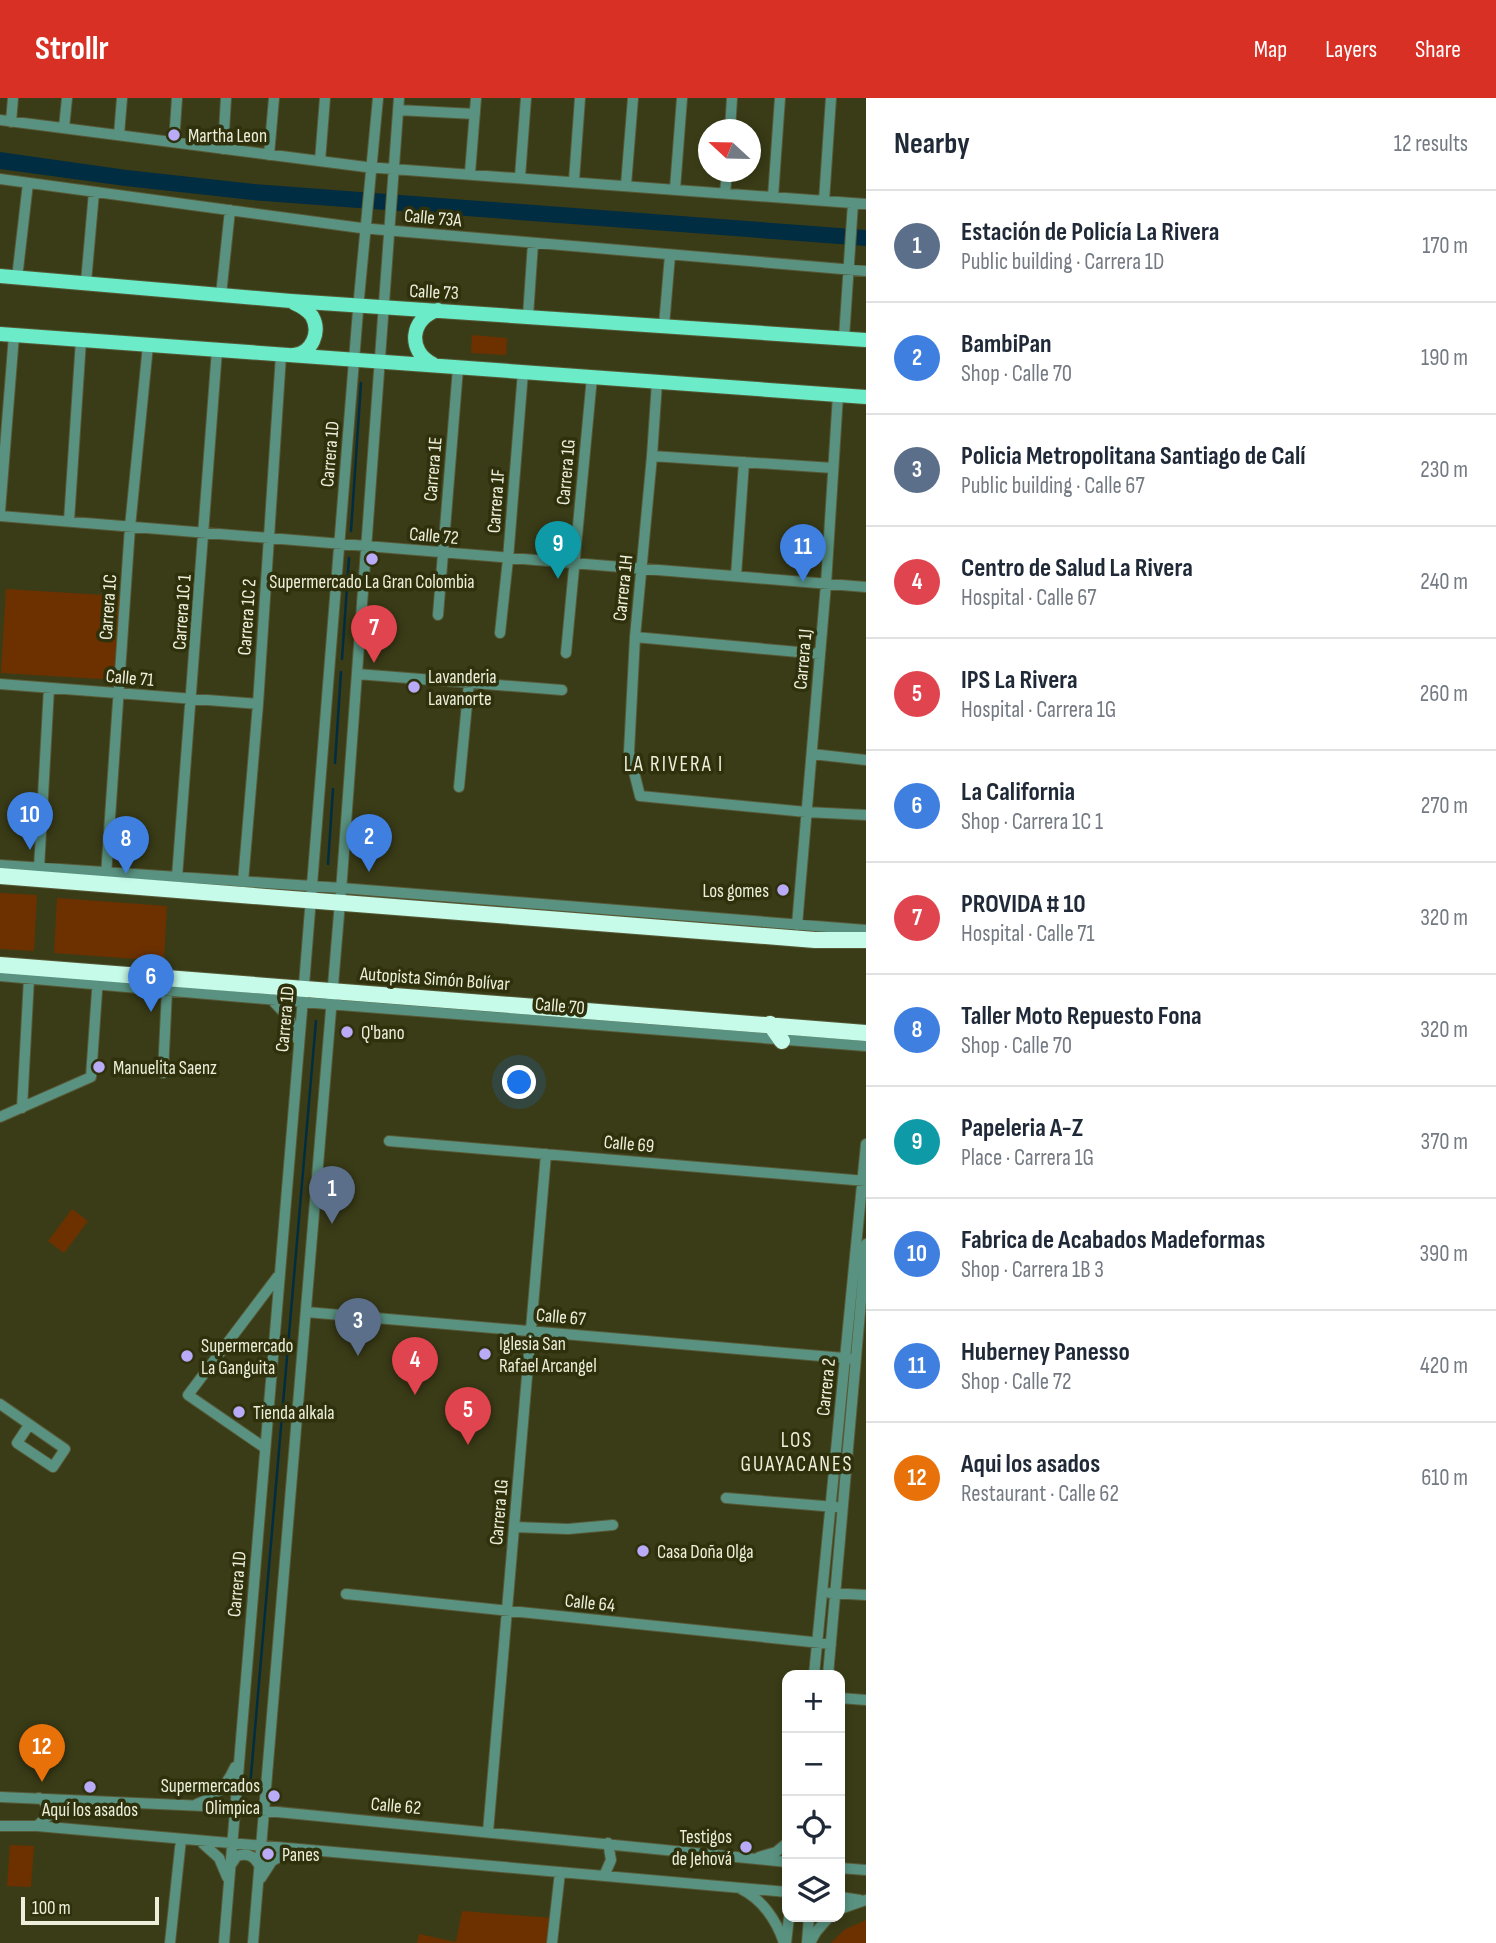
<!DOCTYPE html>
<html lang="en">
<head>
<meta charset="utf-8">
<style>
	body { margin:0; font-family:"Sofia Sans Condensed",sans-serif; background:#f6f6f7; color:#1f2937 }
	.controls { position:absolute; right:21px; bottom:21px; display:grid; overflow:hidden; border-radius:14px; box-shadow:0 4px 10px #0003 }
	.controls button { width:63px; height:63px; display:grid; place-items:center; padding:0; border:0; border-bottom:2px solid #e0e1e3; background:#fff; color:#1f2937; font:35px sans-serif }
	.compass { position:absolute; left:698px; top:21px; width:63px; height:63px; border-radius:50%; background:#fff; box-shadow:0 4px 10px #0003; rotate:292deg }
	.scale { position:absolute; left:21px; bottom:18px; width:138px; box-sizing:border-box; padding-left:7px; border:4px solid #edefdb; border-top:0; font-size:19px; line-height:24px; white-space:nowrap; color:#edefdb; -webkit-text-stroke:5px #2f310c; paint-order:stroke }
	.you { position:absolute; left:520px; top:985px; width:24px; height:24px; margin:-18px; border:5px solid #fff; border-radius:50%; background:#1a73e8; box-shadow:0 0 0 10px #1a73e833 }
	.badge { display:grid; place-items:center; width:46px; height:46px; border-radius:50%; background:#d93025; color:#fff; font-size:23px; font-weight:700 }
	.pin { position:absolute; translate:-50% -58px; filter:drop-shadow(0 2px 4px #0008) }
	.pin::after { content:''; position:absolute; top:37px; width:24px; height:21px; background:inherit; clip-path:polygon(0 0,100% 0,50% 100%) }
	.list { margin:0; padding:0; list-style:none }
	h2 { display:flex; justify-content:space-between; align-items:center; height:91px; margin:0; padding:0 28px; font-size:30px }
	h2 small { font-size:23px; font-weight:400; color:#747a83 }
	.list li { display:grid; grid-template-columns:46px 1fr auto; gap:21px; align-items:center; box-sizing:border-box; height:112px; padding:0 28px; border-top:2px solid #e0e1e3 }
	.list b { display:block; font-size:26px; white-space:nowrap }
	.list p { margin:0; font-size:23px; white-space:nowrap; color:#747a83 }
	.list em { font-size:23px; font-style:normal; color:#747a83 }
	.icon { flex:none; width:38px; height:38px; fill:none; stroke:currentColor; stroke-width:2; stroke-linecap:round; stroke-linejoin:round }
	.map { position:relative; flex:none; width:866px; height:1845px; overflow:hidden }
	header { display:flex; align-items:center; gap:42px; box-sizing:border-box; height:98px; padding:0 35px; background:#d93025; color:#fff }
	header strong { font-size:33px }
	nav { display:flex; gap:38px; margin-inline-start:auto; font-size:24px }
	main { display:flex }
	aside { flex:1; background:#fff }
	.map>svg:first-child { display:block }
	.green { fill:#6d3100 }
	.water { fill:#002d41 }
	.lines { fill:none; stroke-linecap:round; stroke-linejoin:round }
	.stream { stroke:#002d41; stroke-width:2.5 }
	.minor-casing { stroke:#575936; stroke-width:12 }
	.major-casing { stroke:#575936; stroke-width:16 }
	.highway-casing { stroke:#575936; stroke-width:18 }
	.minor { stroke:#599280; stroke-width:10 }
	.major { stroke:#6bebc7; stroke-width:14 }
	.highway { stroke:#c6fbe9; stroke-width:16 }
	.poi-dot { fill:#b9abf7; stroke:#2f310c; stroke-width:2.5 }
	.labels { text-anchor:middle; stroke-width:7; stroke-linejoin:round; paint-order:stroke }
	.poi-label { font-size:19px; fill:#edefdb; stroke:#2f310c; text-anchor:start }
	.street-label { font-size:19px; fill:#edefdb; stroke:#2f310c }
	.neighbourhood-label { font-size:21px; letter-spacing:2px; fill:#edefdb; stroke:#2f310c }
</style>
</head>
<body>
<header>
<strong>Strollr</strong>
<nav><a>Map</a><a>Layers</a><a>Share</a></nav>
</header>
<main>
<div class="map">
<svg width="866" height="1845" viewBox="0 0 866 1845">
	<rect width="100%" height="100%" fill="#3a3c17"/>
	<path class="green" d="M472,237L507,240L506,257L471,255Z
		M6,491L121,498L117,582L1,575Z
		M0,795L37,797L34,853L0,851Z
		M57,800L167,808L164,863L54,855Z
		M72,1111L88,1123L64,1155L48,1143Z
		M10,1747L34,1748L31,1789L7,1788Z
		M462,1813L553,1820L550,1845H417L419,1836L456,1844Z
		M866,1822V1845H831L844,1832Z"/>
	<path class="water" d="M0,54L127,72L254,86L866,132V148L252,102L125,88L0,71Z"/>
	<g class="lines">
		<path class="stream" d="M351,433L361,285
			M342,561L349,460
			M335,665L341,574
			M328,766L333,691
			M250,1689L316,923"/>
		<defs>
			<path id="minor" d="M398,12L475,16
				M0,22L366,69L866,106
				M11,24L13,0
				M64,30L67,0
				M730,32L732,0
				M119,37L122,0
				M174,44L177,0
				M223,51L226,0
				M269,57L274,0
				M320,63L325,0
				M470,75L476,0
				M520,79L526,0
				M0,81L361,130L866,173
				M574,83L580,0
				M626,87L633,0
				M675,91L682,0
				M725,95L727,74
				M773,99L780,0
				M824,103L831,0
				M17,180L28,85
				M86,184L94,94
				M221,197L230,112
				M528,218L533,145
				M664,228L670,157
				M844,240L853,105
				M657,284L652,358L635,539L629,654L640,698L806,714L866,717
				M652,358L833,370
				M0,413L14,237
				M0,418L866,489
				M69,423L81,242
				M736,478L744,364
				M438,517L458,270
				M500,535L508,461L523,274
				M635,539L820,556
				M566,555L592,279
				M357,576L562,592
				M0,586L258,606
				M812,656L866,662
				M459,689L469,585
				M0,767L341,790L866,832
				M39,770L49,590
				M106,778L130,429L148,247
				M177,779L217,252
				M243,784L258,606L281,257
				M797,827L826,486L838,297
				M0,878L289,903L866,948
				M271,901L289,920L298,942
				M163,975L167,892
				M22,1010L29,880
				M0,1019L91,979L98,879
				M389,1043L866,1083
				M306,1214L856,1261
				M0,1306L65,1351L53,1369L17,1345L29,1327
				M265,1350L188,1297L278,1178
				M726,1400L836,1409
				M514,1429L568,1431L613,1427
				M830,1495L866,1497
				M346,1496L831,1546
				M814,1577L866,1046
				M828,1577L866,1146
				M840,1600L866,1602
				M0,1699L227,1709L787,1764
				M197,1706C216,1699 227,1687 235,1669
				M0,1728H37L787,1794
				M37,1728L48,1718L45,1704L39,1700
				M488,1734L546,1056
				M200,1743L219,1760L227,1779
				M759,1759L776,1754L787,1745
				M230,1768L237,1758C248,1754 256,1759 260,1770
				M840,1770L866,1772
				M604,1778L611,1762L608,1745
				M261,1780L272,1763L292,1752
				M741,1791C762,1801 777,1823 784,1845
				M840,1799L860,1802
				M840,1811L866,1802
				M170,1845L181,1741
				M224,1845L302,912L359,200L378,0
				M253,1845L342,780L399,0
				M552,1845L560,1774
				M786,1845L789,1819
				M807,1845L809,1819
				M810,1845L816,1834L829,1819"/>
			<path id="major" d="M0,178L291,203L866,242
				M0,236L866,299
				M294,257C312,255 321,234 312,218C307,211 301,208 294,205
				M433,266C407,254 410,220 438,212"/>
			<path id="highway" d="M0,778L815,842H866
				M0,867L866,935
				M770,926L782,943"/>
		</defs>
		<use href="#minor" class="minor-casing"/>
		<use href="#major" class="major-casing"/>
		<use href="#highway" class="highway-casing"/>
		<use href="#minor" class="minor"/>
		<use href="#major" class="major"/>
		<use href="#highway" class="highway"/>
	</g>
	<g class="poi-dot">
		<circle cx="174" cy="37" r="7"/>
		<circle cx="372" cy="461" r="7"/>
		<circle cx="414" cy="589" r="7"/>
		<circle cx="783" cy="792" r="7"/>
		<circle cx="347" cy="934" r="7"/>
		<circle cx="99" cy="969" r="7"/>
		<circle cx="485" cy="1256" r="7"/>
		<circle cx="187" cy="1258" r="7"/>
		<circle cx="239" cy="1314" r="7"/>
		<circle cx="643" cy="1453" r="7"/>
		<circle cx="90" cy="1689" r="7"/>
		<circle cx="274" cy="1698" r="7"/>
		<circle cx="746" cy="1749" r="7"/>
		<circle cx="268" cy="1756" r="7"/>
	</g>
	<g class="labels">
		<g class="poi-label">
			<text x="188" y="44">Martha Leon</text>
			<text x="372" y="490" text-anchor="middle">Supermercado La Gran Colombia</text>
			<text x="428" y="585">Lavanderia<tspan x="428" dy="22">Lavanorte</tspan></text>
			<text x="769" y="799" text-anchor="end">Los gomes</text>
			<text x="361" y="941">Q'bano</text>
			<text x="113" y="976">Manuelita Saenz</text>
			<text x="499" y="1252">Iglesia San<tspan x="499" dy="22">Rafael Arcangel</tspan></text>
			<text x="201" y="1254">Supermercado<tspan x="201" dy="22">La Ganguita</tspan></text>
			<text x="253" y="1321">Tienda alkala</text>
			<text x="657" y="1460">Casa Doña Olga</text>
			<text x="260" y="1694" text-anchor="end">Supermercados<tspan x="260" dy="22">Olimpica</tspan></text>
			<text x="90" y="1718" text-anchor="middle">Aquí los asados</text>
			<text x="732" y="1745" text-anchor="end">Testigos<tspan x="732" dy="22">de Jehová</tspan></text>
			<text x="282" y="1763">Panes</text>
		</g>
		<g class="street-label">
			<text transform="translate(433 119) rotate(5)" y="7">Calle 73A</text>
			<text transform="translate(434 193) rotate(3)" y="7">Calle 73</text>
			<text transform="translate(329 356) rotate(-85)" y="7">Carrera 1D</text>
			<text transform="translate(432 371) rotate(-85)" y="7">Carrera 1E</text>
			<text transform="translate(565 374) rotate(-85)" y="7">Carrera 1G</text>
			<text transform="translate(495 403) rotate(-86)" y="7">Carrera 1F</text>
			<text transform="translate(434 437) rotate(5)" y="7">Calle 72</text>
			<text transform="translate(622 490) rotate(-84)" y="7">Carrera 1H</text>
			<text transform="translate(107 509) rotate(-86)" y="7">Carrera 1C</text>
			<text transform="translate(181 514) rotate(-86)" y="7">Carrera 1C 1</text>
			<text transform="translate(246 519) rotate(-86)" y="7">Carrera 1C 2</text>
			<text transform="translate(802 561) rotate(-85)" y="7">Carrera 1J</text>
			<text transform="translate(130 579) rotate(5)" y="7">Calle 71</text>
			<text transform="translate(435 880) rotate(4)" y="7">Autopista Simón Bolívar</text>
			<text transform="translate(560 907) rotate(5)" y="7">Calle 70</text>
			<text transform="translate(284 921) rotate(-85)" y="7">Carrera 1D</text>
			<text transform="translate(629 1045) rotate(5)" y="7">Calle 69</text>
			<text transform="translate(561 1218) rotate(5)" y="7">Calle 67</text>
			<text transform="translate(825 1289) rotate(-84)" y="7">Carrera 2</text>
			<text transform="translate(498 1414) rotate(-85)" y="7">Carrera 1G</text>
			<text transform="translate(236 1486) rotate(-85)" y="7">Carrera 1D</text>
			<text transform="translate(590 1504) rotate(6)" y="7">Calle 64</text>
			<text transform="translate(396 1707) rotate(5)" y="7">Calle 62</text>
		</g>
		<g class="neighbourhood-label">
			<text x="674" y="673">LA RIVERA I</text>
			<text x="797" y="1349">LOS<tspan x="797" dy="24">GUAYACANES</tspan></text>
		</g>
	</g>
</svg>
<div class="controls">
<button>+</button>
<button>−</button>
<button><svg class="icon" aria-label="locate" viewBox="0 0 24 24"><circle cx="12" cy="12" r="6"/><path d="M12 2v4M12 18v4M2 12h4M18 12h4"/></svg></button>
<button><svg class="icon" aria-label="layers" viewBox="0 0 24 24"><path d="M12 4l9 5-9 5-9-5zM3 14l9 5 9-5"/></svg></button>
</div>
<svg class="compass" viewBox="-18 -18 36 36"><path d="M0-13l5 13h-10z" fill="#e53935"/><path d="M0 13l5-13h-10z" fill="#747a83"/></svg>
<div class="scale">100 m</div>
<div class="you"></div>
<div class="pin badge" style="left:332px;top:1126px;background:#5c6f8a">1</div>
<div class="pin badge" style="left:369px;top:774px;background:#3f7fe0">2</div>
<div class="pin badge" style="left:358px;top:1258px;background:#5c6f8a">3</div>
<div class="pin badge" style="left:415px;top:1297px;background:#e0444e">4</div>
<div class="pin badge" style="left:468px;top:1347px;background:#e0444e">5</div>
<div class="pin badge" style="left:151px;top:914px;background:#3f7fe0">6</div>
<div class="pin badge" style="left:374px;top:565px;background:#e0444e">7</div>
<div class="pin badge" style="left:126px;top:776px;background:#3f7fe0">8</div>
<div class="pin badge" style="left:558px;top:481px;background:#0f9aa8">9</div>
<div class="pin badge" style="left:30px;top:752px;background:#3f7fe0">10</div>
<div class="pin badge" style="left:803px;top:484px;background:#3f7fe0">11</div>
<div class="pin badge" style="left:42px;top:1684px;background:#e8710a">12</div>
</div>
<aside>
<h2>Nearby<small>12 results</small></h2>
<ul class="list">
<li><span class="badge" style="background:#5c6f8a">1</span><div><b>Estación de Policía La Rivera</b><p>Public building · Carrera 1D</p></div><em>170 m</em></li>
<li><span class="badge" style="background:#3f7fe0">2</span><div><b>BambiPan</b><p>Shop · Calle 70</p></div><em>190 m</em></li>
<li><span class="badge" style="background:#5c6f8a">3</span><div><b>Policia Metropolitana Santiago de Calí</b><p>Public building · Calle 67</p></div><em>230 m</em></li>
<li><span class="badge" style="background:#e0444e">4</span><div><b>Centro de Salud La Rivera</b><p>Hospital · Calle 67</p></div><em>240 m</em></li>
<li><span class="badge" style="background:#e0444e">5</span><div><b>IPS La Rivera</b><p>Hospital · Carrera 1G</p></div><em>260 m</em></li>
<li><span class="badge" style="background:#3f7fe0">6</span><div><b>La California</b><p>Shop · Carrera 1C 1</p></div><em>270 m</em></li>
<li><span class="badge" style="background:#e0444e">7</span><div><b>PROVIDA # 10</b><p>Hospital · Calle 71</p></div><em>320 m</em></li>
<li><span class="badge" style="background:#3f7fe0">8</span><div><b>Taller Moto Repuesto Fona</b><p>Shop · Calle 70</p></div><em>320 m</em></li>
<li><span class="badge" style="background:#0f9aa8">9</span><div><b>Papeleria A-Z</b><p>Place · Carrera 1G</p></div><em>370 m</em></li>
<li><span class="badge" style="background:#3f7fe0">10</span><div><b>Fabrica de Acabados Madeformas</b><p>Shop · Carrera 1B 3</p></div><em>390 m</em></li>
<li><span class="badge" style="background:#3f7fe0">11</span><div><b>Huberney Panesso</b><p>Shop · Calle 72</p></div><em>420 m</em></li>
<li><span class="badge" style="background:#e8710a">12</span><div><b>Aqui los asados</b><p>Restaurant · Calle 62</p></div><em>610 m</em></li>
</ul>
</aside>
</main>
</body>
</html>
